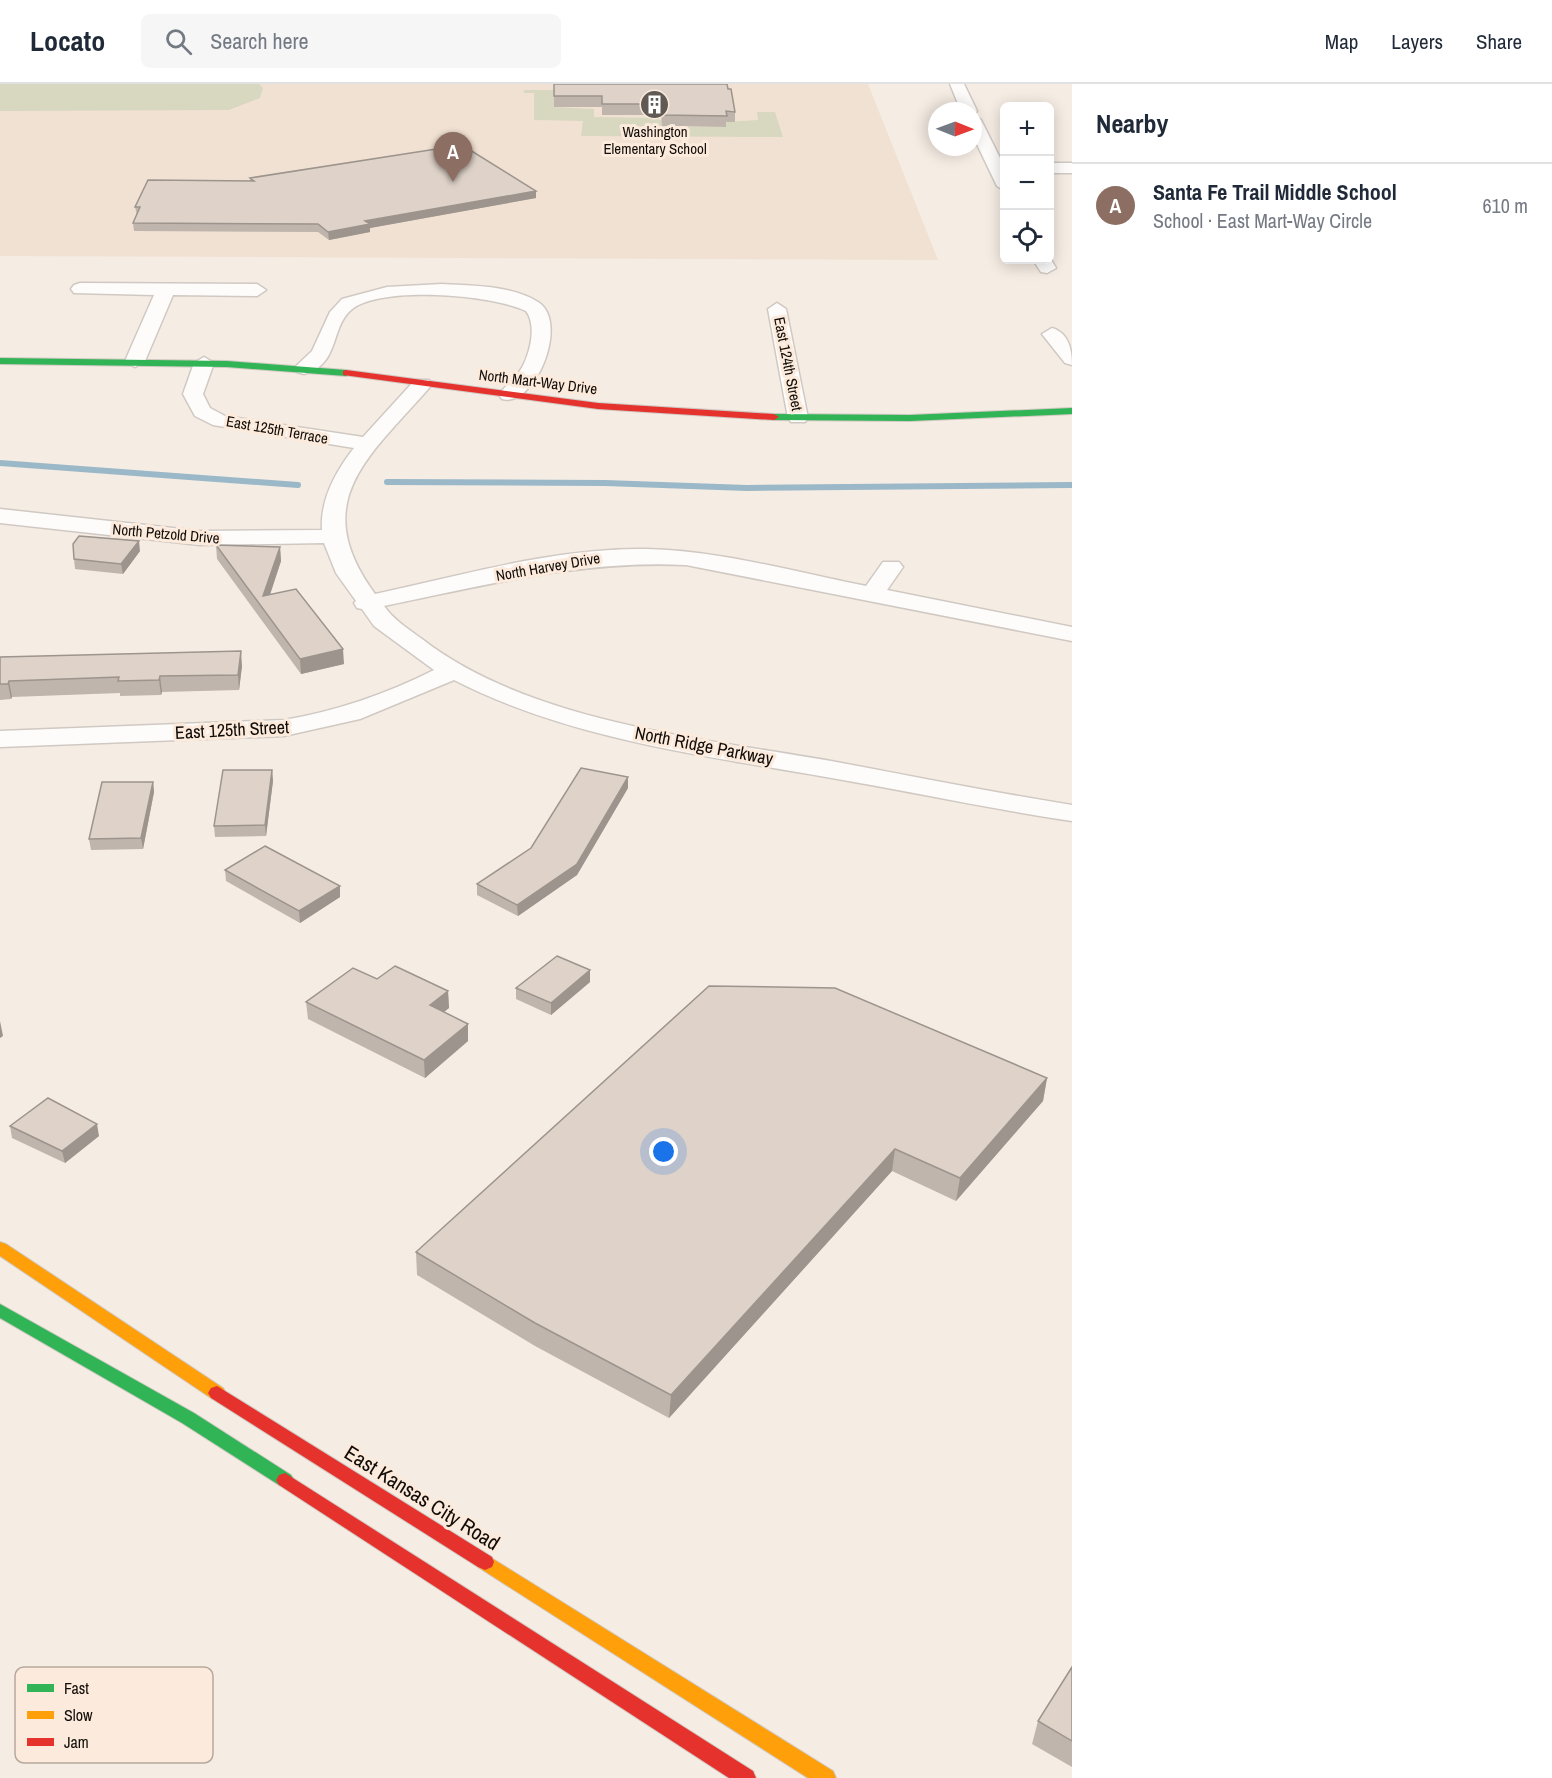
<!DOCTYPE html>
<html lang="en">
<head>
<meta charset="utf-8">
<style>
	body { margin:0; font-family:"Archivo Narrow",sans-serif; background:#f6f6f7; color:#1f2937 }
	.controls { position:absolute; right:18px; top:18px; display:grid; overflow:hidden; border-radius:9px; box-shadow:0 3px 15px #0003 }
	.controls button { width:54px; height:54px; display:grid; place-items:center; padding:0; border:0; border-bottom:2px solid #e0e1e3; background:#fff; color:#1f2937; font:30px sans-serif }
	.compass { position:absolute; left:928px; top:18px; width:54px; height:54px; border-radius:50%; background:#fff; box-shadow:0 3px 15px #0003; rotate:91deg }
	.you { position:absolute; left:664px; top:1068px; width:21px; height:21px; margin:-15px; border:4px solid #fff; border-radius:50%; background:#1a73e8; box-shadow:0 0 0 9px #1a73e833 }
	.badge { display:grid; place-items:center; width:39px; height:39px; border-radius:50%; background:#111827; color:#fff; font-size:20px; font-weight:700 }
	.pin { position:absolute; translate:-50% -50px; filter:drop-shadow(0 2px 3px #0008) }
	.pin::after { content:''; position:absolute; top:32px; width:21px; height:18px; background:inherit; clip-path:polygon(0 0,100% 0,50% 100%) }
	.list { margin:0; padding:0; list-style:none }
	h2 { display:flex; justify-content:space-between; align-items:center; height:78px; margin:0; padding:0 24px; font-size:26px }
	h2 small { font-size:20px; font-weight:400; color:#747a83 }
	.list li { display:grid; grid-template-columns:39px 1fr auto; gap:18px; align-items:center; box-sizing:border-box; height:84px; padding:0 24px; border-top:2px solid #e0e1e3 }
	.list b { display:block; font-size:22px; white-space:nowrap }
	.list p { margin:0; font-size:20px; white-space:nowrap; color:#747a83 }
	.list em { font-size:20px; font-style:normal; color:#747a83 }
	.icon { flex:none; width:33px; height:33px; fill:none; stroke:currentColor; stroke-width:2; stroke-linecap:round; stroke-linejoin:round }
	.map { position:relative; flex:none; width:1072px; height:1694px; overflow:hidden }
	header { display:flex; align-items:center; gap:36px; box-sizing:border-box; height:84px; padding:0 30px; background:#fff; border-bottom:2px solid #e0e1e3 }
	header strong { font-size:28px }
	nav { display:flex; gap:33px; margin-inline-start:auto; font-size:21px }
	.search { width:420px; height:54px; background:#f6f6f7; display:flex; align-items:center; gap:15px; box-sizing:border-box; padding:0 21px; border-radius:9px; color:#747a83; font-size:22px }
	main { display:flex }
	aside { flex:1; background:#fff }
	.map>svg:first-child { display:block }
	.built { fill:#f1e1d2 }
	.green { fill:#d8d7bf }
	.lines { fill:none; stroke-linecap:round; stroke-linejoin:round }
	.stream { stroke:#9bb8c9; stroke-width:6 }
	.street-casing { stroke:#d0c9c3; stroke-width:3 }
	.fast-casing { stroke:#d0c9c3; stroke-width:2 }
	.slow-casing { stroke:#d0c9c3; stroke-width:2 }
	.jam-casing { stroke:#d0c9c3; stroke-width:2 }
	.street { fill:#fefcfb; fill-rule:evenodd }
	.fast { fill:#30b455; fill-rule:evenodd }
	.slow { fill:#ff9f0a; fill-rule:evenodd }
	.jam { fill:#e5322d; fill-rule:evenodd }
	.wall { fill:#c0b5ad }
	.shaded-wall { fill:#9c948d }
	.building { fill:#dfd3c9; stroke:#9c948d; stroke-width:1.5 }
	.labels { text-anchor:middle; stroke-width:6; stroke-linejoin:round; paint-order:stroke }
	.far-poi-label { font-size:15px; fill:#110c07; stroke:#fcebdc }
	.far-street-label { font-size:15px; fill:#110c07; stroke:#fcebdc }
	.street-label { font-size:18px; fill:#110c07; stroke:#fcebdc }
	.near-street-label { font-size:21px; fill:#110c07; stroke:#fcebdc }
	.key { fill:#fcebdc; stroke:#b6a89c; stroke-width:1.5 }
	.key-label { font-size:16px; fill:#110c07 }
</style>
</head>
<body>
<header>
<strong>Locato</strong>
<div class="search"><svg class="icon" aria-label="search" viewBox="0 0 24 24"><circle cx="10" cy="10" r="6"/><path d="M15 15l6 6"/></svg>Search here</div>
<nav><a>Map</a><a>Layers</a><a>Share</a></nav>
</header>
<main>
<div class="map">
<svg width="1072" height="1694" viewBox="0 0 1072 1694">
	<rect width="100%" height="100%" fill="#f5ece3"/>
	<path class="built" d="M0,0H868L938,176L0,172Z"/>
	<path class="green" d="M0,0H259L263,4L260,14L229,26L0,27Z
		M524,6H554V23L594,25V33L655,34L683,43H726L725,38L758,36L757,28H775L783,53L581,52L583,37L534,36V9H524Z"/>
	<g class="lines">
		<path class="stream" d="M0,379L298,401
			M387,398L605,399L747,404L1072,401"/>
		<defs>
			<path id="street" d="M950,0H964L977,27L974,30L973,27H961Z
				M973,31L981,36L1005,84V107L997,102L973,52Z
				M1050,79H1072V89H1050Z
				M1050,174L1056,184L1047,189L1041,188L1033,176Z
				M80,199L257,200L266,206L257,212L173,211L145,277L135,283L125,277L154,211L74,209L71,205L74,201Z
				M442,200C472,202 511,201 538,218C570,238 535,324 502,315L499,311C504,303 512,297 518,290C529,275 538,243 526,227C494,211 380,201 351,226C330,244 340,281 304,290L297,288L294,284L312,267L330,228L342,215L387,203Z
				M777,219L786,225L808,334L805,338H791L788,334L768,225Z
				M1052,244C1069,249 1072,266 1072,281L1065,279L1042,250Z
				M204,273L214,279L203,310L210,324L225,332L363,353L415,296H429L432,300L429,304C369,373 307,417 375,510C464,491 554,464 645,465C718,466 795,488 866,502L883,478H899L903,483L887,506L1072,543V557L686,481C580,476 487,501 384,522C394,536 408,545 422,555C529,638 700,654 831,677C911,692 991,708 1072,721V737C990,725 908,707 826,693C701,671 569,655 454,596L360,635L284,652L0,663V647L284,636C337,627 386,610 434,586L374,542L362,525L357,524L354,519L356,517L336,489L324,459L200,461L0,439V425L200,447L322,446C320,415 336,387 354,364L213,341L195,332L183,310L194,279Z"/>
			<path id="fast" d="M0,274L227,277L346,286L350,289L346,292L227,283L0,280Z
				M1072,324V330L910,337L774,336L769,333L774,330L910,331Z
				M0,1220L194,1329L291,1391L294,1396L291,1401L285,1403L279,1401L182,1339L0,1234Z"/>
			<path id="slow" d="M0,1158L6,1160L223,1304L226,1309L223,1314L217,1316L211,1314L0,1172Z
				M485,1470L833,1687L836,1694H808L478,1483L476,1478L478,1473Z"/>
			<path id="jam" d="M346,286L598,319L774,330L779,333L774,336L598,325L343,291V287Z
				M217,1302L492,1473L494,1478L492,1483L485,1486L478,1483L211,1314L208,1309L211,1304Z
				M285,1389L753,1687L756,1694H729L279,1401L276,1396L279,1391Z"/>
		</defs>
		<use href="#street" class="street-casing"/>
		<use href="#fast" class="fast-casing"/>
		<use href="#slow" class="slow-casing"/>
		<use href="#jam" class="jam-casing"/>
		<use href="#street" class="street"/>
		<use href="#fast" class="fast"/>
		<use href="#slow" class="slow"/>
		<use href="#jam" class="jam"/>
	</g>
	<path class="wall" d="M554,0L735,28V38H726V43L662,42L661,31H602V23H554Z
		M250,94L536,114L370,144V148L329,156L318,148L134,147L133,139L137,131L135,123L250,97Z
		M216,461L280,463L281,477L270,510L344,580L301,590L217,475Z
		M140,467L123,490L75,485L74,475Z
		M0,573L242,582L239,606L162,608L161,611L120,612V609L12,613L11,615L0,616Z
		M272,686L273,697L266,752L215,753L214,742Z
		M153,698L154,708L143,765L91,766L89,755Z
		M628,704L577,791L518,832L477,811V800Z
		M225,786L340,813L300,839L226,797Z
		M590,886V898L551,931L516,915V904Z
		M377,895L448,907L449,924L444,928L468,957L425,994L308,935L306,918Z
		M1047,994L1043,1017L956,1117L892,1087L669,1334L535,1262L417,1191L416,1168Z
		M10,1042L99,1052L65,1079L12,1054Z
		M1072,1583V1683L1032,1660L1038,1637Z"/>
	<path class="shaded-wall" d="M536,107V114L370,144V148L329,156L328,148L365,137Z
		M139,457L140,467L123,490L121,480Z
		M280,463L281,477L265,526L263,512Z
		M343,565L344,580L301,590L300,575Z
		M241,567L242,582L239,606L238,591Z
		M160,592L162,608L161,611L159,596Z
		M9,597L12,613L11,615L8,600Z
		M272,686L273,697L266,752L265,741Z
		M628,693V704L577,791L518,832L517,821Z
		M153,698L154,708L143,765L141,754Z
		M340,802V813L300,839L299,827Z
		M590,886V898L551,931V919Z
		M448,907L449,924L431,938L430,921Z
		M0,937L3,952L0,954Z
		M468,940V957L425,994L424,976Z
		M1047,994L1043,1017L956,1117L960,1094Z
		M97,1040L99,1052L65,1079L62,1067Z
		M895,1065L892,1087L669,1334L671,1311Z"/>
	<path class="building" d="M554,0H727L728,5H731L735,28L726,27L727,32L662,31L661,20H602V12H554Z
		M462,61L536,107L365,137L370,140L328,148L318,140L133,139L140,123H135L148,96L254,97L250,94Z
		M79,452L139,457L121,480L74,475L73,460Z
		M216,461L280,463L263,512L296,505L343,565L300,575Z
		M241,567L238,591L160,592L159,596L118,597L119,593L9,597L8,600H0V573Z
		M581,684L628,693L577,780L517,821L477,800L531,764Z
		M223,686H272L265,741L214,742Z
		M102,698H153L141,754L89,755Z
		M265,762L340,802L299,827L225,786Z
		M557,872L590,886L551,919L516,904Z
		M395,882L448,907L430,921L468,940L424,976L306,918L353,884L377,895Z
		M709,902L835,904L1047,994L960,1094L895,1065L671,1311L535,1239L416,1168Z
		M48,1014L97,1040L62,1067L10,1042Z
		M1072,1583V1657L1038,1637Z"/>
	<defs>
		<symbol id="building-disc" viewBox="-11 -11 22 22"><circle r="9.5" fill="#615a54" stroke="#fcebdc"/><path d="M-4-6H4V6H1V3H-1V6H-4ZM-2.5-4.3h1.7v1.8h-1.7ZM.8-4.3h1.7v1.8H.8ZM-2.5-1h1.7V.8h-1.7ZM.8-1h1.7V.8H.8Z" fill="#fff"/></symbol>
	</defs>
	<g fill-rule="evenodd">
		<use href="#building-disc" x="638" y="4" width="33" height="33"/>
	</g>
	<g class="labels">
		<g class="far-poi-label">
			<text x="655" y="53">Washington<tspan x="655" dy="17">Elementary School</tspan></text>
		</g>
		<g class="far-street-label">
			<text transform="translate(788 280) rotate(79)" y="5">East 124th Street</text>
			<text transform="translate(538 298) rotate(7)" y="5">North Mart-Way Drive</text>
			<text transform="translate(277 346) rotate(10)" y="5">East 125th Terrace</text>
			<text transform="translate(166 450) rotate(5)" y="5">North Petzold Drive</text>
			<text transform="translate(548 483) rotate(-10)" y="5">North Harvey Drive</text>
		</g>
		<g class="street-label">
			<text transform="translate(232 646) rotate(-3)" y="6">East 125th Street</text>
			<text transform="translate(704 662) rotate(11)" y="6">North Ridge Parkway</text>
		</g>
		<g class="near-street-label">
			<text transform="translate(422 1414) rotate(32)" y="7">East Kansas City Road</text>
		</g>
	</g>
	<rect x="15" y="1583" width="198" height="96" rx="9" class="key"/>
	<rect x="27" y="1600" width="27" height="8" fill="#30b455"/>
	<rect x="27" y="1627" width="27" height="8" fill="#ff9f0a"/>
	<rect x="27" y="1654" width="27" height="8" fill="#e5322d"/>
	<g class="key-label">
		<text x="64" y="1610">Fast</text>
		<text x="64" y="1637">Slow</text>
		<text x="64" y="1664">Jam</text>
	</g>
</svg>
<div class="controls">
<button>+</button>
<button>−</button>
<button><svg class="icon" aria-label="locate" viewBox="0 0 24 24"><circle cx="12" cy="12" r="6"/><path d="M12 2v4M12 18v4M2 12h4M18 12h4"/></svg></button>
</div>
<svg class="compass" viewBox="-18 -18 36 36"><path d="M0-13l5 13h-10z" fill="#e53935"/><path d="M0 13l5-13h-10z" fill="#747a83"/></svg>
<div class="you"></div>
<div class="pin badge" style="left:453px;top:98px;background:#8d6e63">A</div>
</div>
<aside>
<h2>Nearby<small></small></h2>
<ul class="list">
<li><span class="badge" style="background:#8d6e63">A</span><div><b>Santa Fe Trail Middle School</b><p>School · East Mart-Way Circle</p></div><em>610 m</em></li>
</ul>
</aside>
</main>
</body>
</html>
